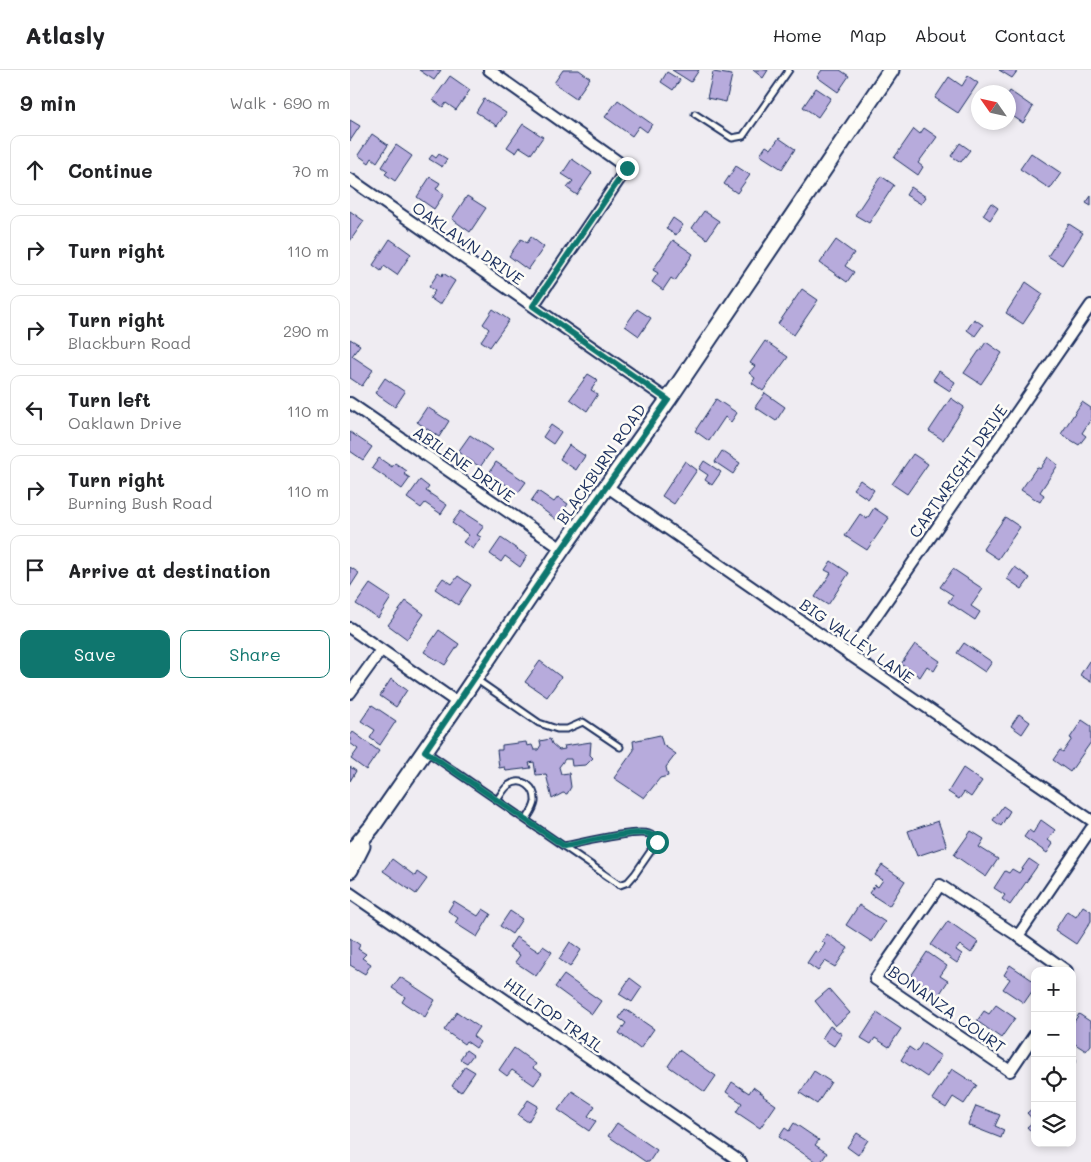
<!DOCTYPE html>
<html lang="en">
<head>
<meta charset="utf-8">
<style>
	body { margin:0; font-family:Mali,sans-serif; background:#f6f6f6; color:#202124 }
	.controls { position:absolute; right:15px; bottom:15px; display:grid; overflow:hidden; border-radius:10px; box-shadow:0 2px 8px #0003 }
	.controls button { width:45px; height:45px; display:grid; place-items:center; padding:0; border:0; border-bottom:1px solid #e0e0e0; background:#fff; color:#202124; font:25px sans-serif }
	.compass { position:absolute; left:621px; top:15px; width:45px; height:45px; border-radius:50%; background:#fff; box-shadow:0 2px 8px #0003; rotate:304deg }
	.stop { position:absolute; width:15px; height:15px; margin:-11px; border:4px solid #0f766e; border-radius:50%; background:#fff }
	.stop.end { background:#0f766e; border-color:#fff; box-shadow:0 1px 5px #0008 }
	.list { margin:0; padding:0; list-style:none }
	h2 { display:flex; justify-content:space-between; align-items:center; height:65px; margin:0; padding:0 20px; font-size:21px }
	h2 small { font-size:16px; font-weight:400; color:#757577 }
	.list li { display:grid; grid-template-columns:32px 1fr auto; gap:15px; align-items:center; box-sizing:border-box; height:70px; margin:0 10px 10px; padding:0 10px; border:1px solid #e0e0e0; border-radius:10px }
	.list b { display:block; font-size:19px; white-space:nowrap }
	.list p { margin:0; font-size:16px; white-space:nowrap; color:#757577 }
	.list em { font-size:16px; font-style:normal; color:#757577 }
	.actions { display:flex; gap:10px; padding:15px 20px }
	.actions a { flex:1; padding:11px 0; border:1px solid #0f766e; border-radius:10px; text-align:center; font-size:18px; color:#0f766e }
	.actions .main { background:#0f766e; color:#fff }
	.icon { flex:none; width:28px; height:28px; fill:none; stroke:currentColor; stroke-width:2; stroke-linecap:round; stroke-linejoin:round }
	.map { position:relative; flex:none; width:741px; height:1092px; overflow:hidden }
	header { display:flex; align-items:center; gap:30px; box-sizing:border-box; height:70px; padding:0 25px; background:#fff; border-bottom:1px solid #e0e0e0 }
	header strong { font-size:24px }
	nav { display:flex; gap:28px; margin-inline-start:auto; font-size:18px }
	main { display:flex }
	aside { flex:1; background:#fff }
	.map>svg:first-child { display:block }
	.building { fill:#b7abdc; stroke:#1b2f5e }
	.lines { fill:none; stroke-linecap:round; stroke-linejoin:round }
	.lane-casing { stroke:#1b2f5e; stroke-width:9 }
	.street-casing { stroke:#1b2f5e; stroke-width:14 }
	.secondary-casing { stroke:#1b2f5e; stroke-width:19 }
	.lane { stroke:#fdfcf7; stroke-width:5 }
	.street { stroke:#fdfcf7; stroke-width:10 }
	.secondary { stroke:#fdfcf7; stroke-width:15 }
	.route { stroke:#0f766e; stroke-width:6 }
	.labels { text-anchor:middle; stroke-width:5; stroke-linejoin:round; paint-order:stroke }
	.street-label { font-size:16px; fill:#1b2f5e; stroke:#fdfcf7 }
</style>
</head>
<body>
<header>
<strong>Atlasly</strong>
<nav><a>Home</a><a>Map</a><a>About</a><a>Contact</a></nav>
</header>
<main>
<aside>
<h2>9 min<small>Walk · 690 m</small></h2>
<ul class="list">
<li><svg class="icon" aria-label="ahead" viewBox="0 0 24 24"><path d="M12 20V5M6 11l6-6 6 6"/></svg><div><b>Continue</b></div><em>70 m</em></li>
<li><svg class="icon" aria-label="right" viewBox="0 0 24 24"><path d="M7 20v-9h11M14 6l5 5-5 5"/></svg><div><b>Turn right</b></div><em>110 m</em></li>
<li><svg class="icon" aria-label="right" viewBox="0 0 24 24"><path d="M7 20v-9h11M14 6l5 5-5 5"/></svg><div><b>Turn right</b><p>Blackburn Road</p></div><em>290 m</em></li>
<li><svg class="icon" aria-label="left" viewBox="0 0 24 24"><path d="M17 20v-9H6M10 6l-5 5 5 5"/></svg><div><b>Turn left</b><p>Oaklawn Drive</p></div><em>110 m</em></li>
<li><svg class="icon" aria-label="right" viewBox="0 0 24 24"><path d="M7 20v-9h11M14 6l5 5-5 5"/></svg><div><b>Turn right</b><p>Burning Bush Road</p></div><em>110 m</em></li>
<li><svg class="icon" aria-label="arrive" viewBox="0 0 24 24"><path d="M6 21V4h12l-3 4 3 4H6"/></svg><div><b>Arrive at destination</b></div></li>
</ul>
<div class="actions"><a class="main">Save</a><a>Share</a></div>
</aside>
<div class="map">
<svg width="741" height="1092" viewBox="0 0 741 1092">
	<rect width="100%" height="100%" fill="#efecf2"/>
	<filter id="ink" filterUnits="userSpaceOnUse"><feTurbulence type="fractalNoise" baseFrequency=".02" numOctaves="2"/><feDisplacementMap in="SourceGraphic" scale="10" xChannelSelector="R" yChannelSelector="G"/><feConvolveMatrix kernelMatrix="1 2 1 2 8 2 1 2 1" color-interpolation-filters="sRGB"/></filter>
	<g filter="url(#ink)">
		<path class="building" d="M69,0H91L84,10Z
			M213,0H229L240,8L226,28L204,13Z
			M322,0H349L341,12Z
			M403,0H418L413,8Z
			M472,0H490L499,6L488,22L467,7Z
			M649,0H668L662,8Z
			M317,2L330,10L323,20L311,12Z
			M363,2L382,5L376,32L357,28Z
			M100,6L120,20L106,40L96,33L93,37L83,30Z
			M618,6L628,13L608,43L585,28L599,7L612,16Z
			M466,18L481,28L468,47L453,37Z
			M660,21L683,37L673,53L658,43V24Z
			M134,29L156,43L147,56L126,42Z
			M268,30L302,54L297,62L289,56L282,66L255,47Z
			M0,50L10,56L0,71Z
			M173,54L193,67L181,84L170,77L166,83L157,77Z
			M574,58L587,67L568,93L573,97L568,105L544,88L564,59L570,64Z
			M22,64L38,75L27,92L22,88L19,93L8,85Z
			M429,68L445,79L432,99L410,85L416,76L421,79Z
			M610,73L620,80L611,92L601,86Z
			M46,75L62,86L45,111L35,104L38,101L32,97Z
			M681,83L711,103L700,119L670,99Z
			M89,84L97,89L92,97L79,89L82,85L86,88Z
			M222,89L242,103L227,125L217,118L223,111L212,104Z
			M386,96L400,105L387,123L374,114Z
			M531,106L544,115L519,153L505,145Z
			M80,107L90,113L86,119L94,124L84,139L67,127Z
			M561,117L576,127L571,134L556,125Z
			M117,126L136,138L120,162L102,149Z
			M741,126V136L736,133Z
			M641,133L648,138L640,150L633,145Z
			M0,141L14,151L0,171Z
			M354,141L369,151L357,169L342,158Z
			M323,148L333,155L326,165L316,159Z
			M719,154L733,163L712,195L698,186Z
			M181,167L194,177L178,200L159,186L171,169L177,173Z
			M40,169L61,184L47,205L34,196L31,201L23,195Z
			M323,170L343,184L325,211L321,208L313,220L302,212L308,203L303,200Z
			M486,170L504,183L495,196L504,202L497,212L470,193Z
			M88,203L92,206L93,203L105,211L90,235L80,228L85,221L79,217Z
			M676,212L693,224L673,254L656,243Z
			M452,219L468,230L444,265L428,254Z
			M143,239L159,250L140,277L131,271L139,259L133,254Z
			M287,239L301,248L289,266L275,256Z
			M624,249L633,255L625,266L617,260Z
			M0,269L10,275L2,286L23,300L12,316L0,308Z
			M415,271L438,287L413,321L402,313L405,308L399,303L405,296L400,293Z
			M636,272L652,283L631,314L614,303L629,281H630Z
			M589,301L605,312L600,321L583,310Z
			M238,304L248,310L241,320L248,324L237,341L220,329Z
			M35,308L55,322L45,337L25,323Z
			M415,323L435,337L426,351L405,337Z
			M601,328L614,337L593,370L579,361Z
			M366,329L387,343L381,352L375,347L359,371L345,361Z
			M732,332L741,338V349L732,363L736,366L729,375L711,364Z
			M77,337L99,351L89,367L67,352Z
			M201,355L211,362L203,374L193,367Z
			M0,362L22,377L13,390L0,381Z
			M120,365L142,380L130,397L108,382Z
			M219,375L235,386L226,400L210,389Z
			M372,381L390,393L383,404L365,392Z
			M563,384L578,394L557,424L542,414Z
			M698,387L708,395L690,422L694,425L690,432L671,420L687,397L690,399Z
			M29,388L42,397L45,393L57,401L54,404L60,408L52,419L22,398Z
			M335,391L347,400L324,434L312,426Z
			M354,391L371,402L362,415L355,410L358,405L349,399Z
			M146,392L176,412L168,423L139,403Z
			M70,410L79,417L76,421L97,435L91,444L75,433L71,438L57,428Z
			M510,410L524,420L518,429L503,419Z
			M188,421L204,432L208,427L218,434L207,450L181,431Z
			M524,438L539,448L517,480L495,466L510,444L517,449Z
			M111,441L134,456L127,465L131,467L123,479L113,472L119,465L102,453Z
			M655,447L670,457L648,489L633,479Z
			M151,468L177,486L170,497L155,486L151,492L140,484Z
			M481,491L499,503L478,535L465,527L481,503L475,500Z
			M0,497L9,503L0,517Z
			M665,497L680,508L672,519L657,509Z
			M603,499L633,519L621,536L630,542L625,550L598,532L603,525L590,517Z
			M108,506L121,515L108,535L85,519L93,508L102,514Z
			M20,514L41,528L28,548L6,534Z
			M56,531L74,544L57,569L38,555Z
			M89,560L109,574L95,595L74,582Z
			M614,573L642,592L635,602L607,583Z
			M565,574L590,591L584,601L577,596L570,607L551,594Z
			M190,591L211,607L197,627L175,612Z
			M739,591L741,592V612L730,605Z
			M41,609L57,620L46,637L30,626Z
			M22,635L46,651L30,675L20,668L25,660L11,651Z
			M669,644L680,652L672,664L661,656Z
			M732,650L741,656V672L720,702L703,690L710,680L713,682L722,669L720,668Z
			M3,662L29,681L16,700L1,689L8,679L0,673V666Z
			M310,665L313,675L326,684L316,697L318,706L310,708L294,728L264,708L284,680L283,671Z
			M200,669L202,674L209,680L215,679L214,676L241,672L240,685L243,688L236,695L222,696L221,689H215L209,697L211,704L219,703L221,717L217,724L213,723L202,729L196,704L186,705L184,692L179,693L181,698L156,701L155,697L149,698L147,680H152V675L176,672L177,676L182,675L184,680H188L191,675L190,671Z
			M0,697L6,701L0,711Z
			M613,698L632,711L621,727L614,722L609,729L598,722Z
			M653,736L660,741L651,756L643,750Z
			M691,750L705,760L698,770L703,774L697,783L674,767L679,760L683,763Z
			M588,751L597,776L567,786L558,761Z
			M621,761L634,769L629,777L648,789L636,807L604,785Z
			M42,789L65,806L67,802L77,809L66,824L33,801Z
			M679,789L688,795L660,835L652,829L655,825L644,818L655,801L659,803L662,799L669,803Z
			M532,795L555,811L539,836L519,823L525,815L528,817L533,810L525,805Z
			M104,831L128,846L133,839L141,844L127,867L105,853L108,848L98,841Z
			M509,835L535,852L522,872L496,855Z
			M733,836L741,841V851L726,874L705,860L717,841L726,847Z
			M160,841L172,849L162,864L150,856Z
			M598,851L628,872L621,883L610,875L606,880L612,884L607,893L581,875Z
			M477,864L498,878L485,897L475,891L468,901L457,893L465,881L469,883L475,874L472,871Z
			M166,867L189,882L193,876L202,882L186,906L165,892L170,885L159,878Z
			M0,868L10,875L8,879L16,884L12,888L21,894L15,904L0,895Z
			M220,872L231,880L220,897L209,889Z
			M577,882L597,896L590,906L598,911L589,925L561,906Z
			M660,895L685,912V917L674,933L653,919L660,909L654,905Z
			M214,905L251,931L242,944L205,917Z
			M50,907L85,930L75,947L52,932L55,927L42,918Z
			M280,908L292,917L282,932L269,924Z
			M479,919L500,943L485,956L465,931Z
			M646,935L665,948L651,968L627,951L634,941L639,944Z
			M275,939L304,959L290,979L269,963L276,953L269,948Z
			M107,942L129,957L123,966L130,972L126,978L116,971L114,974L94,960Z
			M527,943L551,959L539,977L525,968L521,974L511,968Z
			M729,944L741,952V975L736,981L722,972V955Z
			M480,956L492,964L484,976L472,968Z
			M572,973L591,986L577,1007L551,990L559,977L566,982Z
			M164,978L186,994L183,998L192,1004L184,1015L162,1000L157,1006L149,1000Z
			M116,980L123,985L117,993L110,989Z
			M329,980L366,1006L355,1022L318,996Z
			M722,987L727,990L722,997Z
			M115,996L125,1002L111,1022L102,1016Z
			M602,999L627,1015L614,1034L603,1027L596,1038L582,1029Z
			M464,1001L481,1012L467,1034L450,1023Z
			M382,1012L399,1023L403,1017L414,1025L413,1026L426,1035L410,1058L386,1042L392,1033L376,1022Z
			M222,1021L245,1036L238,1046L246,1051L239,1061L208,1040Z
			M178,1030L188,1036L178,1052L168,1045Z
			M626,1036L650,1045L645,1056L654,1060L651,1068L618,1055Z
			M685,1036V1065H684L677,1057L684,1051L677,1043Z
			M267,1053L307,1080L299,1092H296L258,1066Z
			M444,1053L469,1070L465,1075L477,1083L471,1092H466L429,1067L435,1058L439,1061Z
			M507,1063L518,1070L508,1085L497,1077Z"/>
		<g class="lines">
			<defs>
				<path id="lane" d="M345,44L382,68L393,66L439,0
					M127,610L189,653L207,659H217L233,652L270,677
					M77,682L270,815L278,812L285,804L307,772C305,768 303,765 299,764C286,759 231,773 214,776
					M147,730C151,725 154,718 159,715C173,706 186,718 185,732C184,739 179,745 176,750"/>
				<path id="street" d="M139,0L277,98L183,236
					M0,109L318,330
					M0,333L212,479
					M256,416C417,528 579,640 741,750
					M0,558L108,633
					M499,585L741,235
					M0,623L31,580
					M0,823L391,1092
					M668,866L741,759
					M685,964L660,1001L525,909L590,815L668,866L717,901"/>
				<path id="secondary" d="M0,783L22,757L108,633L212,479L318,330L541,0
					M0,800L12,776"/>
			</defs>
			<use href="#lane" class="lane-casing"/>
			<use href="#street" class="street-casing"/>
			<use href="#secondary" class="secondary-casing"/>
			<use href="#lane" class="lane"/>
			<use href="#street" class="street"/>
			<use href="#secondary" class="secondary"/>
		</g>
	</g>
	<g class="lines" filter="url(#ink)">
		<path class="route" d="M277,98L183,236L318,330L212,479L75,681L214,776C231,773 286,759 299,764C303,765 305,768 307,772"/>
	</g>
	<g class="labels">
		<g class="street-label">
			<text transform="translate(118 173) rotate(35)" y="6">OAKLAWN DRIVE</text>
			<text transform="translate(114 394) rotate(35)" y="6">ABILENE DRIVE</text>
			<text transform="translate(251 394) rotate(-55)" y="6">BLACKBURN ROAD</text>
			<text transform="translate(608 401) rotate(-55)" y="6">CARTWRIGHT DRIVE</text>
			<text transform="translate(507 571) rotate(35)" y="6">BIG VALLEY LANE</text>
			<text transform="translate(597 939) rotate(35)" y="6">BONANZA COURT</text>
			<text transform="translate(204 945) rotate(35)" y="6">HILLTOP TRAIL</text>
		</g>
	</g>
</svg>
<div class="controls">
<button>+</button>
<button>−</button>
<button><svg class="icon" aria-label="locate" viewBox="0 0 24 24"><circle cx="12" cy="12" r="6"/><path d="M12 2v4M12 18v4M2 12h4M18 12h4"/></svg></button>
<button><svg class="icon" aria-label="layers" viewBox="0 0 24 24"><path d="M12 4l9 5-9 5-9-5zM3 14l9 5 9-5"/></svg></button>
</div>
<svg class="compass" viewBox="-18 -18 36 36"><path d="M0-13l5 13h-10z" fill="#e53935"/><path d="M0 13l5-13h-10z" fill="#757577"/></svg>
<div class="stop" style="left:307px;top:772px"></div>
<div class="stop end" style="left:277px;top:98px"></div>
</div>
</main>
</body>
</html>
